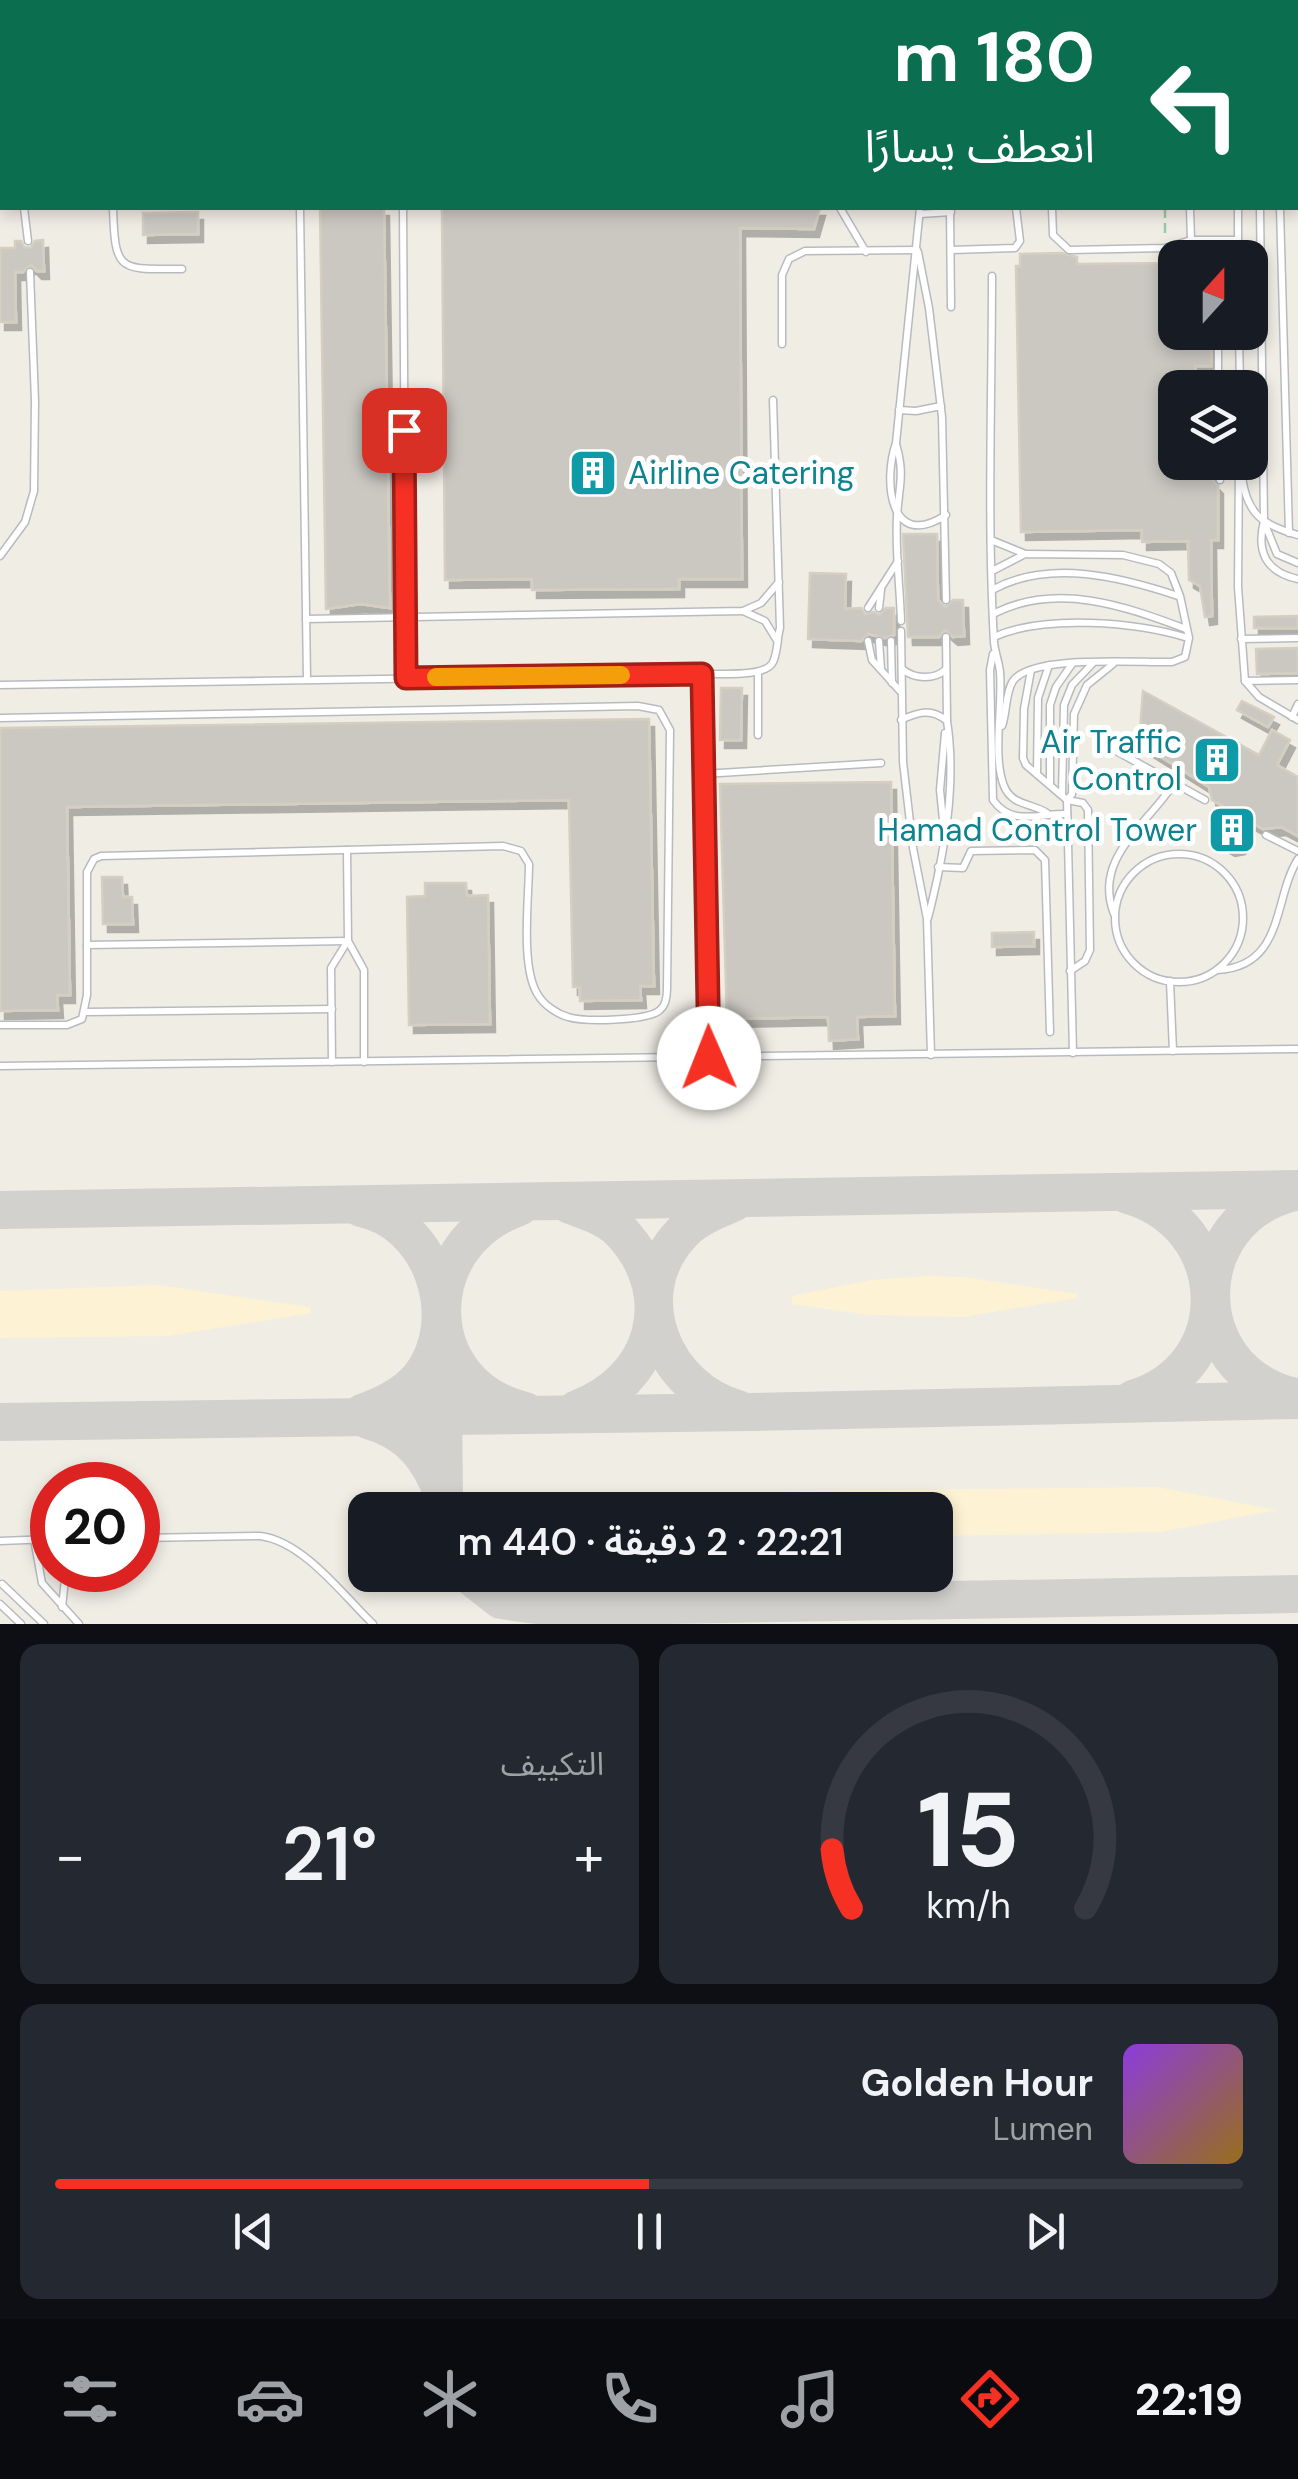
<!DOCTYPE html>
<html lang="ar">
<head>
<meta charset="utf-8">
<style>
  :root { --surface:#171b24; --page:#242831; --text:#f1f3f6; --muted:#9ea1a6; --line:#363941; --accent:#f73024 }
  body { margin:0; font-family:"DM Sans","Noto Sans Arabic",sans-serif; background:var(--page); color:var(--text); direction:rtl; height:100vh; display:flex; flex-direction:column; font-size:38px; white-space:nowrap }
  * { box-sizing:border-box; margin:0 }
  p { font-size:32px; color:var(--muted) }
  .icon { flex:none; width:55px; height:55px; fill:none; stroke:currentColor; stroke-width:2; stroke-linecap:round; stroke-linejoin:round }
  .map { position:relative; height:1624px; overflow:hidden; direction:ltr }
  .sheet { display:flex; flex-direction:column; gap:20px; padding:20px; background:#0d0f14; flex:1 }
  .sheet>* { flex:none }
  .banner { position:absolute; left:0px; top:0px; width:1300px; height:210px; box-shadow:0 5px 15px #0003; direction:rtl; background:#0b6e4f; color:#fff; overflow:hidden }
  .needle { width:65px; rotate:21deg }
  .fabs { position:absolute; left:1158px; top:240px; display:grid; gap:20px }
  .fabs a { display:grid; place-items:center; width:110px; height:110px; border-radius:20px; background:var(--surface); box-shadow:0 5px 15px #0003; font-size:50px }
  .speed { position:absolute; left:30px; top:1462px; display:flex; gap:20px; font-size:50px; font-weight:700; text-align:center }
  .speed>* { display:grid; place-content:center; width:130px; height:130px; border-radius:50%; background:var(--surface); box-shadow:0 5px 15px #0003; line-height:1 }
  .speed .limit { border:15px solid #d22; background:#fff; color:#111 }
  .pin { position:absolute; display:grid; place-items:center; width:85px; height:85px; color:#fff; margin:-42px; border-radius:20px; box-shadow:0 5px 15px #0006 }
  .me { position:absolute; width:110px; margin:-55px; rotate:359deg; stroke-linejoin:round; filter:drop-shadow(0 0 8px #0008) }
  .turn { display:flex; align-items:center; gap:35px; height:210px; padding:0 40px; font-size:45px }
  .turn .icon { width:130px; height:130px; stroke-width:2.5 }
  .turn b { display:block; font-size:70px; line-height:85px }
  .big { font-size:75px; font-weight:600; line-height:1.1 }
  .sheet .widget { flex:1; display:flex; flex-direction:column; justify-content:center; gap:15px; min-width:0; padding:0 35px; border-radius:20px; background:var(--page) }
  .sheet .dial { align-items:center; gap:0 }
  .dial svg { height:260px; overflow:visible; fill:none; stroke:var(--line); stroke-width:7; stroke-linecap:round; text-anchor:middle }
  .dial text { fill:var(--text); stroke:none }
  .song { display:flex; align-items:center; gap:30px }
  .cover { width:120px; height:120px; border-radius:15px; background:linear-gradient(135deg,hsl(270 70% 55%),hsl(40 70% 35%)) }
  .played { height:10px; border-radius:5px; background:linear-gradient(90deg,var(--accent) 50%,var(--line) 50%) }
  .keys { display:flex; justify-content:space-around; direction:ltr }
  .heat { display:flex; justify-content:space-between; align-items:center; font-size:55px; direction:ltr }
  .sheet .tiles { flex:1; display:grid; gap:20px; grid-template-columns:1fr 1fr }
  .widget:last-child { grid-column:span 2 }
  .trip { position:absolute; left:348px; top:1492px; width:605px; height:100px; border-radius:20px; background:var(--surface); box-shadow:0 5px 15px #0003; font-weight:600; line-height:100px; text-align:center; direction:rtl }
  .tab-bar { display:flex; height:160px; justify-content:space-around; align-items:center; background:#090b0e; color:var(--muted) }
  .tab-bar .icon { width:70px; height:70px }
  .tab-bar .selected { color:var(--accent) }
  .tab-bar b { font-size:45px; color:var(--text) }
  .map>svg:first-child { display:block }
  .sand { fill:#fdf2d3 }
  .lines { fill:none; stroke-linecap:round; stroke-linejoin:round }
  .taxiway { stroke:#d2d1ce; stroke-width:38 }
  .building { fill:#cbc8c2; stroke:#d5cfc2; stroke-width:2.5; filter:url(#shadow) }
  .service-casing { stroke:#b7bbc0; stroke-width:9 }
  .path { stroke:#97cba5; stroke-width:2.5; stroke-dasharray:10 5; stroke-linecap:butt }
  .service { stroke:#fff; stroke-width:6 }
  .route-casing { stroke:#a11f17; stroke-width:25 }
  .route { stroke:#f73024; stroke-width:18 }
  .slow { stroke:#f59e0b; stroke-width:18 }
  .labels { text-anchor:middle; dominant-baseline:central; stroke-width:10; stroke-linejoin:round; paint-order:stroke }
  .culture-label { font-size:32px; fill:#0d838f; stroke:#fff; text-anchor:end }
</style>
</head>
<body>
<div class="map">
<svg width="1298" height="1624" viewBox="0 0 1298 1624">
  <defs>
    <filter id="shadow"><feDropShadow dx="5" dy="8" stdDeviation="0" flood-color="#0004"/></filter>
  </defs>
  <rect width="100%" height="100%" fill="#f0ede5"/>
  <!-- sand -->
  <g class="sand">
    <path d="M929,1276L963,1277L1078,1294L1077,1298L963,1317L870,1315L792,1304V1296L871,1280Z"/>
    <path d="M158,1285L310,1307L311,1313L168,1336L0,1338V1291Z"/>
    <path d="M1157,1487L1277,1510L1161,1532L935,1536V1510H606L725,1492Z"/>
  </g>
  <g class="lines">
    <!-- taxiway -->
    <g class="taxiway">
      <path d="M1128,1195C1233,1225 1239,1367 1133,1399"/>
      <path d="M735,1202C715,1211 695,1218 681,1234C624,1295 664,1389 738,1409"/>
      <path d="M570,1205C589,1212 610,1218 624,1235C679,1297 654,1381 577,1409"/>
      <path d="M519,1207C415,1243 416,1385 525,1411"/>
      <path d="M361,1208C433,1223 464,1319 421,1376C406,1395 383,1405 362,1413"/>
      <path d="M0,1210L1298,1189"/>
      <path d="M1291,1396C1184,1368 1185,1221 1291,1193"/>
      <path d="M368,1420C410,1432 429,1457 444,1497L442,1310"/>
      <path d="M0,1422L750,1412L1298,1400"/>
      <path d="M469,1575L501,1600L551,1607L1298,1594"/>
    </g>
  </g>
  <!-- building -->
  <g class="building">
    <path d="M320,208H384L390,608L360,604L326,609Z"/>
    <path d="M442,208H820L814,229L740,228L742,579H679V589L532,590V579L445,580Z"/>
    <path d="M198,212V234L143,235V213Z"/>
    <path d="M43,240L44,271H37L31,265L23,272H15L16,322H0V248H15V241H21L24,247L30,248L35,241Z"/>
    <path d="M1175,252V332H1212L1211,366H1195V388H1175V462H1213V481L1218,486V540H1211L1212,616L1205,617L1200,586L1189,580L1188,541L1142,542V530L1021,532L1016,266H1020V254L1062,253L1077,257V264L1161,263V255Z"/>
    <path d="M903,534H937L938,600L945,607L953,600H963L964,636L953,637L945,630L939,637H908Z"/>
    <path d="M810,573L846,574L845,609L861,608L865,614L874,612L879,615L886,608H894V635L885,638L868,634L861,641L808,639Z"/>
    <path d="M1298,616V628H1254V617Z"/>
    <path d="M1298,648V673L1257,674L1256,649Z"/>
    <path d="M721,688H742L741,740H720Z"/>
    <path d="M1143,691L1259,755L1272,730L1290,740L1277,765L1298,777V836L1281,827L1263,829L1250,822L1247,838L1240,846L1230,848L1221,843L1217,829L1230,810L1212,800L1209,787L1139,743Z"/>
    <path d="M1242,701L1274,717L1268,727L1237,710Z"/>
    <path d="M649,719L654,986H640L641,1000L580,1001V987H573L569,800L67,807L70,995H57L58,1010L0,1011V728Z"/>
    <path d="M891,782L895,1016L857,1017L858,1039L829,1041L828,1017L727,1019L720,784Z"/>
    <path d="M102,877H122L123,897H132L133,924H103Z"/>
    <path d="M425,883H466L467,896L488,895L490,1024L409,1025L407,897L425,896Z"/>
    <path d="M1034,932V946L992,947V933Z"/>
  </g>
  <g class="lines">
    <!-- service casing -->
    <g class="service-casing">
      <g id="service">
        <path d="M488,0V2"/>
        <path d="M731,0V2"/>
        <path d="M907,0V2"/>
        <path d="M1085,0L1086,2"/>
        <path d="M1233,0L1234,2"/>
        <path d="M1257,0L1258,2"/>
        <path d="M300,2L301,0"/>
        <path d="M926,2V0"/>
        <path d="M0,47H2"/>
        <path d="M0,189H2"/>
        <path d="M24,208L28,241"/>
        <path d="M113,208C115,273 119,269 182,269"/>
        <path d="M300,208L307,679"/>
        <path d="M403,208L406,678"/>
        <path d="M840,208L866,252"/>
        <path d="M920,208L896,443C883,480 889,552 946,515"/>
        <path d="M950,208L951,307"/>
        <path d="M1052,208L1053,235L1069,250L1165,248L1191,240H1238"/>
        <path d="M1190,208L1191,240"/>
        <path d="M1238,208V258"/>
        <path d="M1260,208L1264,521C1256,552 1266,572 1298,579"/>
        <path d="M1280,208L1289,533"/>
        <path d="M920,214L951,212"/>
        <path d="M951,250L1015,248L1020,241L1016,208"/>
        <path d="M918,252L929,308L942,417L946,600"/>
        <path d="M992,276C992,398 987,521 994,642C995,653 999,662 1000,672C1003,705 992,756 1004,786C1012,806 1032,803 1047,813"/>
        <path d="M1239,332L1240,388"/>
        <path d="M1218,336V388"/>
        <path d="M782,344V275L789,259L805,251L917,250"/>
        <path d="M899,410L916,411L941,406"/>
        <path d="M896,444C905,474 899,486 897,516C895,550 900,587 901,621"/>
        <path d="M1220,462V480"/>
        <path d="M1239,462L1238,587L1245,681L1259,697L1298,720"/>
        <path d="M1242,477C1247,514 1262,525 1298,535"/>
        <path d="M1264,522L1277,554L1298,563"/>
        <path d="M991,540L1023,553"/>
        <path d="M0,556L25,522L34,491L35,401L30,272"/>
        <path d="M994,570L1025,554L1123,555L1159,564L1171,573L1180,596L1189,638L1185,657L1172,662C1140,663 1031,654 1013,681C1005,693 1007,713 1002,726"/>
        <path d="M994,589C1050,559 1121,577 1178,596"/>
        <path d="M868,608L898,561"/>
        <path d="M879,608L881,590"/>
        <path d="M743,611L765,621L776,639"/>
        <path d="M995,613C1057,582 1125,606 1186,629"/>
        <path d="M306,619L743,611L761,603L779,582"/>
        <path d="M901,631L903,762L913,848L927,919L931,1055"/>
        <path d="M946,637L947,720"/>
        <path d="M994,637C1044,614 1136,622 1188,638"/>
        <path d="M1241,639L1298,638"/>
        <path d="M868,641L872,660L900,691"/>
        <path d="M879,641L881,669"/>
        <path d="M891,641L892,683"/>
        <path d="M993,654L990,670L993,800C1012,827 1039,813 1067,814"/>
        <path d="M902,669C914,679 934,680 945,670"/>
        <path d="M1031,670L1024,709L1023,758L1026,765L1067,800L1083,803L1088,810L1090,950L1085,961L1070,971"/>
        <path d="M701,674C718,673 766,678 773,662C778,652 777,638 780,628L773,400"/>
        <path d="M1245,681L1298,680"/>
        <path d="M0,685L701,674L709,1058"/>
        <path d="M1292,717L1298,704"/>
        <path d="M0,718L638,706L659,710L670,730L667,989C667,997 666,1005 660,1010C648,1021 584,1022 568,1017C557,1014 544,1005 538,995C520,968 529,897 529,864L521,851L503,846L101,856L94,859L87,872V995L82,1019L67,1025H0"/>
        <path d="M901,720C918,712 931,708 947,721C957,785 944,855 928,918"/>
        <path d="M758,735V672"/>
        <path d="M1109,747L1205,800"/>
        <path d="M703,774L881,763"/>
        <path d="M1037,774L1038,698L1049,665"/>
        <path d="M1050,784V705L1056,687L1072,664"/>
        <path d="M1062,794L1064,705L1072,685L1093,663"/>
        <path d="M943,820L940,790L945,733"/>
        <path d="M1266,835L1298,851"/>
        <path d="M347,850L348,941L364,970V1062"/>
        <circle cx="1179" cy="918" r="64"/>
        <path d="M938,867L963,868L971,851L1035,850L1045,860L1050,1032"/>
        <path d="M1114,914C1092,857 1149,824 1174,783"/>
        <path d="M87,945L348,941"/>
        <path d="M1217,970C1285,967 1273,898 1298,859"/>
        <path d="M1170,981L1173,1051"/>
        <path d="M86,1012L332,1009"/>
        <path d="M1073,1053L1067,800L1072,794L1074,714L1087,685L1113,664"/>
        <path d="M332,1062L331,968L347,942"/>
        <path d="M0,1066L1298,1049"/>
        <path d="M138,1538L260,1536C303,1541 343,1595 373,1624"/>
        <path d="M34,1539L42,1583L79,1624"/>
        <path d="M0,1541L52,1539"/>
        <path d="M2,1584L44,1624"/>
        <path d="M0,1604L21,1624"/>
        <path d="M62,1607L66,1570"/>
      </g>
    </g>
    <!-- path -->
    <path class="path" d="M1165,208V236"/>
    <!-- service -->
    <use href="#service" class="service"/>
  </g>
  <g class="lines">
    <!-- route casing -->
    <g class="route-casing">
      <path id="route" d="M404,430L406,678L702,674L709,1058"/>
    </g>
    <!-- route -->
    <use href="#route" class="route"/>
    <!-- slow -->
    <path class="slow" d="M436,677L621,675"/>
  </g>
  <!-- icons -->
  <defs>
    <g id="building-square" transform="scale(2.5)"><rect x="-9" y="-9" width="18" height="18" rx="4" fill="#0f9aa8" stroke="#fff"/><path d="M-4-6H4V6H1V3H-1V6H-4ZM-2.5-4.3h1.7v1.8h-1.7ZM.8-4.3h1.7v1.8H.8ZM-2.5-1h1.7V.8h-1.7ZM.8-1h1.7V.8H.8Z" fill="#fff"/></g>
  </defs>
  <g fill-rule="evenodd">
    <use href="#building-square" x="593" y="473"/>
    <use href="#building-square" x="1217" y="760"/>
    <use href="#building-square" x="1232" y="830"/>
  </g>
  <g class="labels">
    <!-- culture labels -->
    <g class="culture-label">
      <text x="628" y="473" text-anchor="start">Airline Catering</text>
      <text x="1182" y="742">Air Traffic<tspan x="1182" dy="37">Control</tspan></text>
      <text x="1197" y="830">Hamad Control Tower</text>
    </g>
  </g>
</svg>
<div class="fabs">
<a><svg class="needle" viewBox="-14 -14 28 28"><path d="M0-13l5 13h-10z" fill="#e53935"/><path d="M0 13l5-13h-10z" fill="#9ea1a6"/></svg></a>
<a><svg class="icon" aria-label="layers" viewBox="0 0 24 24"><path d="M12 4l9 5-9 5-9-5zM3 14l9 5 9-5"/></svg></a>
</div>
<div class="speed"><div class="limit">20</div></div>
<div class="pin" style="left:404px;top:430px;background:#d93025"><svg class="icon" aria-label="arrive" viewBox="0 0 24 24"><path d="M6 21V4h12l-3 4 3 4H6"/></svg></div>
<svg class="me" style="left:709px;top:1058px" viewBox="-20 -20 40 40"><circle r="19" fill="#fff"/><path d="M0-13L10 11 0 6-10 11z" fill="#f73024"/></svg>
<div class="trip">22:21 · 2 دقيقة · 440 m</div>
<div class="banner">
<div class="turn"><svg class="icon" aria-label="left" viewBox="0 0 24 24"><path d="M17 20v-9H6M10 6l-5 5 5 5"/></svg><div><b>180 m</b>انعطف يسارًا</div></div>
</div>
</div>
<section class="sheet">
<div class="tiles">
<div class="widget dial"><svg viewBox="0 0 100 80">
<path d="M14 69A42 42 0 1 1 86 69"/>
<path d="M14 69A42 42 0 0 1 8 51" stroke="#f73024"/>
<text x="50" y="56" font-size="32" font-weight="700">15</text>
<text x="50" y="72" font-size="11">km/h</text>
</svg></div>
<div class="widget"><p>التكييف</p>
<div class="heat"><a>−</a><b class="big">21°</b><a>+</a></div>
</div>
<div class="widget">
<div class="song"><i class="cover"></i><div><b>Golden Hour</b><p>Lumen</p></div></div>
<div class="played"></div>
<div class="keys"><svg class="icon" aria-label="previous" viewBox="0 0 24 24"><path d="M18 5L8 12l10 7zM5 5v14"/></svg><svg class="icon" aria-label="pause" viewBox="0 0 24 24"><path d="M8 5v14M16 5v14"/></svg><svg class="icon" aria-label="next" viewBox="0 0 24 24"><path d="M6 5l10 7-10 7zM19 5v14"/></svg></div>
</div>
</div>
</section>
<nav class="tab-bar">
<b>22:19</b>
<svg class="icon selected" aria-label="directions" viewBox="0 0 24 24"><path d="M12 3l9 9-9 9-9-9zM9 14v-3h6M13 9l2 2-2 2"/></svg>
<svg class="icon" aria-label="music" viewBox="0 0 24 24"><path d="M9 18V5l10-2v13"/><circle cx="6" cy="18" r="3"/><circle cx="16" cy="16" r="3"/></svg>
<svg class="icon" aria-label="phone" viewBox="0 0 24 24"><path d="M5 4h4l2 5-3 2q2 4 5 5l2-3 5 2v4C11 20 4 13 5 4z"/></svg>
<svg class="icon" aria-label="climate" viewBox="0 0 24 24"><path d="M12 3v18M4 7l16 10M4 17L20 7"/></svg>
<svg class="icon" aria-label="car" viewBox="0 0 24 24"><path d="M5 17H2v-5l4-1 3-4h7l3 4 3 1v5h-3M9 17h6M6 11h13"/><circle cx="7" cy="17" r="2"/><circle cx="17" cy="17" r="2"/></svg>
<svg class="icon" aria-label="filters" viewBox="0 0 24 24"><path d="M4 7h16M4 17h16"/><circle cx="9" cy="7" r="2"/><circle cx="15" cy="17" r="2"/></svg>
</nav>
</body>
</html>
